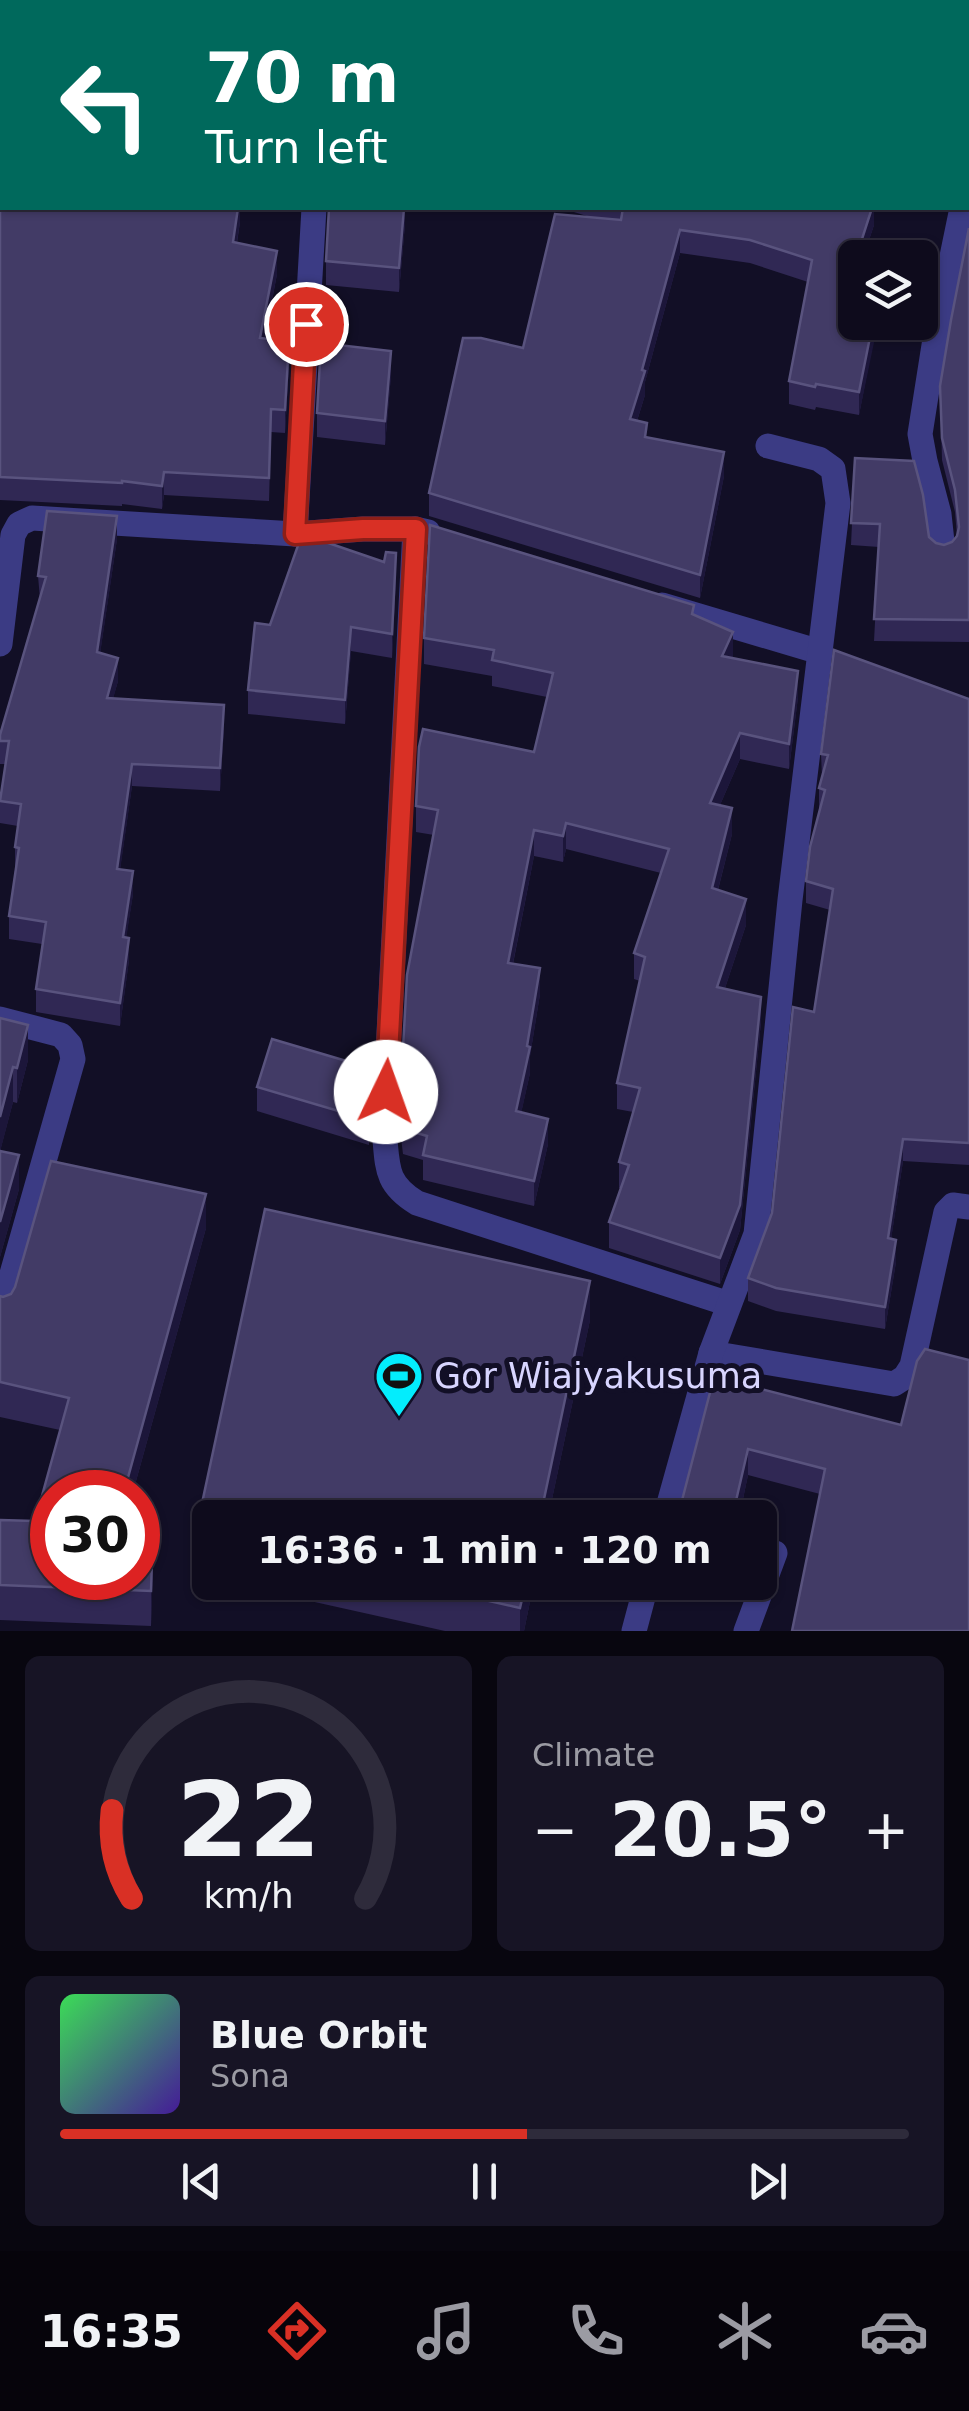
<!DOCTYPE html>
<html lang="en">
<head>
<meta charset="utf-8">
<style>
  :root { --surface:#0e0b1c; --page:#171425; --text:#f1f3f6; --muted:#9b9ba3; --line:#2e2b3b; --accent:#d93025 }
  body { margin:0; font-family:"DejaVu Sans",sans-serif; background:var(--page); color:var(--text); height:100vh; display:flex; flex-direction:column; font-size:38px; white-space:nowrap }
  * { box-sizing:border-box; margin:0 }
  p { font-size:32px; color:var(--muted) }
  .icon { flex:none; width:55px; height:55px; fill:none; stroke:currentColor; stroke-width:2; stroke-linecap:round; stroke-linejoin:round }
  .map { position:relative; height:1631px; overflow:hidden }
  .sheet { display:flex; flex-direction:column; gap:25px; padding:25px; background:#08060f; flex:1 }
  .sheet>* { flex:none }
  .hud { position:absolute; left:0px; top:0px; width:970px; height:210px; box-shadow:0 2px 8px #0004,0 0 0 2px var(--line); background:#00695c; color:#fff; overflow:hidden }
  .buttons { position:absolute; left:838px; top:240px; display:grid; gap:20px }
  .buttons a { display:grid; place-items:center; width:100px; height:100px; border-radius:15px; background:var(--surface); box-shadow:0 2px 8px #0004,0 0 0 2px var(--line); font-size:50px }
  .speed { position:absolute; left:30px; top:1470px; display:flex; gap:20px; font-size:50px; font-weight:700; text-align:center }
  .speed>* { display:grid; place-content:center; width:130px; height:130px; border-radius:50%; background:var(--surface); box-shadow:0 2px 8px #0004,0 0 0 2px var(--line); line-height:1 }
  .speed .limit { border:15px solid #d22; background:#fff; color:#111 }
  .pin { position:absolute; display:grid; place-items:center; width:85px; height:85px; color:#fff; margin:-42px; border:5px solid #fff; border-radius:50%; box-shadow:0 2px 10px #0007 }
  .me { position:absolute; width:110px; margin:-55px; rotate:3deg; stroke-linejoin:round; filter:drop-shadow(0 0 8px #0008) }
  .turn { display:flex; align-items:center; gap:35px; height:210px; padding:0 40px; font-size:45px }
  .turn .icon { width:130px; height:130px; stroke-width:2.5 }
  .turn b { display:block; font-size:70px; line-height:85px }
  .big { font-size:75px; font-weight:700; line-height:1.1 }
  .sheet .widget { flex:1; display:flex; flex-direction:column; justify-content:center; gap:15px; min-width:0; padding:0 35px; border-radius:15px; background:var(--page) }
  .sheet .dial { align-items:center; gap:0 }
  .dial svg { height:260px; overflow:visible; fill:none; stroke:var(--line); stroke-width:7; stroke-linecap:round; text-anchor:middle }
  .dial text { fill:var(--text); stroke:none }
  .song { display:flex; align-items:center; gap:30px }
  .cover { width:120px; height:120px; border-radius:15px; background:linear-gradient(135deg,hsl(130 70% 55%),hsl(260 70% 35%)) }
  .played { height:10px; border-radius:5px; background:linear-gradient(90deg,var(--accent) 55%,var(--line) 55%) }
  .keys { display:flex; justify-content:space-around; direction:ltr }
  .heat { display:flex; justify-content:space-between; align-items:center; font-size:55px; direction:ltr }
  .sheet .tiles { flex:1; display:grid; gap:25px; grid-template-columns:1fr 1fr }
  .widget:last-child { grid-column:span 2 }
  .trip { position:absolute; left:192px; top:1500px; width:585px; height:100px; border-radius:15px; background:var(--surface); box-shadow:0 2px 8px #0004,0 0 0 2px var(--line); font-weight:700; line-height:100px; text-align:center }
  .tabs { display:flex; height:160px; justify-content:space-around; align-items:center; background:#06040b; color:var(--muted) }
  .tabs .icon { width:70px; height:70px }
  .tabs .selected { color:var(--accent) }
  .tabs b { font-size:45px; color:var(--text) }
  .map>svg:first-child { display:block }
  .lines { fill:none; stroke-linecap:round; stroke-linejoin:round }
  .service { stroke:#3b3b84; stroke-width:25 }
  .minor { stroke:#3b3b84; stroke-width:25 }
  .rail { stroke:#03edfd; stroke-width:8; stroke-dasharray:15 12; stroke-linecap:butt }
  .wall { fill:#302854 }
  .shaded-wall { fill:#1c163a }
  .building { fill:#423b66; stroke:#59537e; stroke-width:2.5 }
  .route-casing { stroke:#8d1f18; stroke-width:25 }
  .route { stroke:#d93025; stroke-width:18 }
  .labels { text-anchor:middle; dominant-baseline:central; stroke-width:10; stroke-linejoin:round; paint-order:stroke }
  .poi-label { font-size:35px; fill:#d8d5ff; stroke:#120f26; text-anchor:start }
</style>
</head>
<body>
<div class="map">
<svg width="969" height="1631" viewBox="0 0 969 1631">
  <rect width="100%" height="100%" fill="#120f26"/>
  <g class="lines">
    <!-- service -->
    <path class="service" d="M746,1631L775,1553"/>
    <!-- minor -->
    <g class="minor">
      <path d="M699,0L704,2"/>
      <path d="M968,141L969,142"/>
      <path d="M968,179L969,172"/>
      <path d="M415,529L384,1130C388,1166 384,1183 417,1203L729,1304"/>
      <path d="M295,534L314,208"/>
      <path d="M943,551L939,514L925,461L920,434L935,339L962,208"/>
      <path d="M662,605L820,652"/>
      <path d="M0,644L13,535L19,524L32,518L295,534L363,529H415L428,532"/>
      <path d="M0,1019L61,1035L70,1045L73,1059L0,1316"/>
      <path d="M711,1353L894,1384L905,1377L912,1366L946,1212L953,1205L969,1207"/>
      <path d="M665,1518L711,1353L756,1234L790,900L838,503L833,469L819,459L768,446"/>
      <path d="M634,1631L647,1582"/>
    </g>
    <!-- rail -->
    <g class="rail">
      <path d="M936,0L941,2"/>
      <path d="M968,16L969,17"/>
    </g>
  </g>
  <!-- wall -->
  <g class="wall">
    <path d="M0,0H198L197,2H2V84H0Z"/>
    <path d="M0,93L2,208H240V222L237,243L277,274L265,338L289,364L285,433L271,432L269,501L164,495L162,509L122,504V506L0,500Z"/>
    <path d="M561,208H874V225L863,258H855L850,300L877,322L859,415L816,407L815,410L789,404V381L808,282L750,263L680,253L645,382V395L637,421L647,438L724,476L700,598L429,516V493L523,348L590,217Z"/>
    <path d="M405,224L399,292L326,285V261Z"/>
    <path d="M969,228V642L874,641L879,547L851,545L855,458L936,543L944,545L952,542L957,536L955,512L942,460L940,386Z"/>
    <path d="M391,375L385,445L317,437V413Z"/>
    <path d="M117,539L100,653L118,681L113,698L224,728L220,791L132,786L120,869L133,894L126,937L129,960L120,1026L36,1012V989L42,944L9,939V916L15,870V847L18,826L0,823V801L6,764H0V735L40,599L38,576Z"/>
    <path d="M396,577L392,658L351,651L345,724L248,714V690L270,625Z"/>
    <path d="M694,615L733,658L798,697L789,769L740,759L720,805L732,834L718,890L746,925L725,988L761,1022L740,1230L720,1284L609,1248V1222L621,1188H619V1162L633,1112L617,1109V1083L640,981L634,979V953L661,873L566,849L563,862L534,856L513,964L540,994L530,1056V1073L521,1113L548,1144L534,1206L423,1180V1160L403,1154L400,1130V1104L434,835L416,832V806L534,752L547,697L492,686V676L424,664V638Z"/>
    <path d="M969,699V1165L903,1161L891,1239L896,1262L885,1329L776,1311L748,1301V1278L772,1213L814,1012L830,910L806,903V881L819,811V788L822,776L821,754Z"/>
    <path d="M0,1018L28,1060L17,1103L13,1102L0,1151L19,1189L0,1257Z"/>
    <path d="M370,1068L369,1145L257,1111V1087Z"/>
    <path d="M265,1209L590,1281V1320L548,1518H210V1579L195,1576V1536Z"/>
    <path d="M206,1228L133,1492H52L153,1561L151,1626L0,1620V1520L35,1521L60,1430L0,1417V1296L3,1297Z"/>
    <path d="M714,1377L901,1425L969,1631L820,1494L748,1475L739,1518H679V1512Z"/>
    <path d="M225,1582H534L524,1631H445Z"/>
  </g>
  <!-- shaded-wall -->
  <g class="shaded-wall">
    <path d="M238,208H240V222L233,265V242Z"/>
    <path d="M405,208V224L399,292V268Z"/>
    <path d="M872,208H874V225L863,258H856Z"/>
    <path d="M680,230V253L645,382V395L630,443V419Z"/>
    <path d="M277,251V274L260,361V338Z"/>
    <path d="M855,260V284L843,322V298Z"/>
    <path d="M873,322H877V328L859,415V392Z"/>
    <path d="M289,341V364L285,433V410Z"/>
    <path d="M391,351V375L385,445V421Z"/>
    <path d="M724,452V476L700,598V575Z"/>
    <path d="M164,472V495L162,509V486Z"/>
    <path d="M117,516V539L97,675V652Z"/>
    <path d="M396,553V577L392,658V634Z"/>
    <path d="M351,627V651L345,724V700Z"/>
    <path d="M733,632V658L722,656Z"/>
    <path d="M118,658V681L107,721V698Z"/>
    <path d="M798,671V697L789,769V744Z"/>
    <path d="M224,705V728L220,791V768Z"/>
    <path d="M740,733V759L710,828V803Z"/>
    <path d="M132,764V786L117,892V869Z"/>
    <path d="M732,808V834L712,913V888Z"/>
    <path d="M566,823V849L563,862V836Z"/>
    <path d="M534,830V856L508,988V963Z"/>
    <path d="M133,871V894L123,960V937Z"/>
    <path d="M746,899V925L717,1012V987Z"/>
    <path d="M129,938V960L120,1026V1003Z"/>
    <path d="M540,968V994L530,1056V1073L516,1137V1111Z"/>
    <path d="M761,997V1022L740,1230L720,1284V1258Z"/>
    <path d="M28,1025V1060L17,1103V1068Z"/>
    <path d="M13,1067V1102L0,1152V1117Z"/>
    <path d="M548,1119V1144L534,1206V1181Z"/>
    <path d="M903,1139V1161L888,1260V1238Z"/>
    <path d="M19,1155V1189L0,1257V1222Z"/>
    <path d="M206,1194V1228L133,1492H124Z"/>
    <path d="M896,1240V1262L885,1329V1307Z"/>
    <path d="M590,1281V1320L548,1518H540Z"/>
    <path d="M748,1449V1475L739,1518H732Z"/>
    <path d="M153,1527V1561L151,1626V1591Z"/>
    <path d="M526,1582H534L524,1631H520V1608Z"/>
  </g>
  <!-- building -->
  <g class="building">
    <path d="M0,0H192L191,2H2V61H0Z"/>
    <path d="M267,0H536L544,2H266Z"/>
    <path d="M565,0H615L614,2H564Z"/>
    <path d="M0,93H2V208H238L233,242L277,251L260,338L289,341L285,410L271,409L269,478L164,472L162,486L122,481V483L0,477Z"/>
    <path d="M329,208H404L399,268L326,261Z"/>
    <path d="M623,208H872L843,298L855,301V322H873L859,392L816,384L815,387L789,381L812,260L750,240L680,230L642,370L645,371L630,419L647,423L645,437L724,452L700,575L429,493L463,338H481L523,348L555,214L621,220Z"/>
    <path d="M969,228V620L874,619L880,524L851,523L855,458L914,461L923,495L929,537L936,543L944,545L952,542L957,536L959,527L955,490L942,438L940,386L951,320Z"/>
    <path d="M321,343L391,351L385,421L317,413Z"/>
    <path d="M47,511L117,516L97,652L118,658L107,698L224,705L220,768L132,764L117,869L133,871L123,937L129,938L120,1003L36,989L46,922L9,916L19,848L15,847L21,804L0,801L9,741H0V735L46,577L38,576Z"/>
    <path d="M430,525L694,605L692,614L733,632L722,656L798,671L789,744L740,733L710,803L732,808L712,888L746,899L717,987L761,997L740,1205L720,1258L609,1222L629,1165L619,1162L640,1088L617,1083L645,957L634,953L669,849L566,823L563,836L534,830L508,963L540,968L527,1046L530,1047L516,1111L548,1119L534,1181L423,1155L427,1136L403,1129L400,1104L407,975L438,810L416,806L419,747L423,729L534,752L553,673L492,660L494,650L424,638Z"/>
    <path d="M302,534L384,562L386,552L396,553L392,634L351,627L345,700L248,690L255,623L270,625Z"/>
    <path d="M834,650L969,699V1143L903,1139L888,1238L896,1240L885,1307L776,1288L748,1278L772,1213L793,1007L814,1012L833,889L806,881L810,847L825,790L819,788L828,755L821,754Z"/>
    <path d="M0,1018L28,1025L17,1068L13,1067L0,1117Z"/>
    <path d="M272,1039L370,1068L369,1120L257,1087Z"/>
    <path d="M0,1151L19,1155L0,1222Z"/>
    <path d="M51,1161L206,1194L124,1492H52V1578H138V1526L153,1527L151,1591L0,1585V1520L35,1521L69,1398L0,1382V1296L3,1297L11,1294L15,1287Z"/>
    <path d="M265,1209L590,1281L540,1518H210V1540L195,1536Z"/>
    <path d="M925,1349L969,1360V1631H792L825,1469L748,1449L732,1518H703L679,1512L714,1377L901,1425L917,1361Z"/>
    <path d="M405,1582H526L520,1608Z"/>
  </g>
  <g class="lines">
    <!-- route casing -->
    <g class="route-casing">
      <path id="route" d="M306,324L295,534L363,529H416L386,1092"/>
    </g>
    <!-- route -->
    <use href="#route" class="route"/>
  </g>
  <!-- icons -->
  <defs>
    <g id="stadium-pin" transform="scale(2.5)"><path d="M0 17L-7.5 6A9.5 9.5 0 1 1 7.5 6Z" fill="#03edfd" stroke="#120f26"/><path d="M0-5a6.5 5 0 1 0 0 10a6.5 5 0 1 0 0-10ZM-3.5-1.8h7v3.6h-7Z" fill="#111"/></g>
  </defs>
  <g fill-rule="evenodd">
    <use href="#stadium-pin" x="399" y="1376"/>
  </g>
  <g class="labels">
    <!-- poi labels -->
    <g class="poi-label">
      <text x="434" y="1376">Gor Wiajyakusuma</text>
    </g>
  </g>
</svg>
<div class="buttons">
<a><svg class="icon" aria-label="layers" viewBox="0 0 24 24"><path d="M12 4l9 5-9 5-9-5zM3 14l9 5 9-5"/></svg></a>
</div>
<div class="speed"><div class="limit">30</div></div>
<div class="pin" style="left:306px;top:324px;background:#d93025"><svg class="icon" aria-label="arrive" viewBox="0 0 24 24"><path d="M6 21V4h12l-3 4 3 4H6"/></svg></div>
<svg class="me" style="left:386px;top:1092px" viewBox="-20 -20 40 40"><circle r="19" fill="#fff"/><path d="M0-13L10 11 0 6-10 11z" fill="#d93025"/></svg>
<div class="trip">16:36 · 1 min · 120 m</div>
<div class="hud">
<div class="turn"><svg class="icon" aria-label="left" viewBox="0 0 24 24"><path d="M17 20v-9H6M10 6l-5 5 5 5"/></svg><div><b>70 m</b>Turn left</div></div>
</div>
</div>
<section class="sheet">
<div class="tiles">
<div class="widget dial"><svg viewBox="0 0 100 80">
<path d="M14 69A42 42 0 1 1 86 69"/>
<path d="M14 69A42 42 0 0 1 8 42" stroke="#d93025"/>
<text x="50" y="56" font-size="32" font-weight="700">22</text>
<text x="50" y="72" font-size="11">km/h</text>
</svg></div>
<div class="widget"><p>Climate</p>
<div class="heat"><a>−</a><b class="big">20.5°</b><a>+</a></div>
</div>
<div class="widget">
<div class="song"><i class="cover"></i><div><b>Blue Orbit</b><p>Sona</p></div></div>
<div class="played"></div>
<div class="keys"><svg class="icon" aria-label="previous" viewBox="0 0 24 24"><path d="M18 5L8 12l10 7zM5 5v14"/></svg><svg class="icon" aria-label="pause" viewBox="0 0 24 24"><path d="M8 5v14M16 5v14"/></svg><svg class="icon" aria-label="next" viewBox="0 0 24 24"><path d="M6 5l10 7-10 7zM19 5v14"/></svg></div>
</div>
</div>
</section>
<nav class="tabs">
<b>16:35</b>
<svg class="icon selected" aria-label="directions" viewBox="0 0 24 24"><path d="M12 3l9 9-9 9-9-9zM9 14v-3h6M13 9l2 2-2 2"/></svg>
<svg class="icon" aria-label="music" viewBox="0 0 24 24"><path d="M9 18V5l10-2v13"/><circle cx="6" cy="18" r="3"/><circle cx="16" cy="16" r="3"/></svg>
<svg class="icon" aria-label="phone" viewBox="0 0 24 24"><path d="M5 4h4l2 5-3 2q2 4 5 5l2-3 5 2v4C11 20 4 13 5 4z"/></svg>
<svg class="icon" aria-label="climate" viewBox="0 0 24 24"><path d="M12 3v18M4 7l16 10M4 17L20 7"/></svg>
<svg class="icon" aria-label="car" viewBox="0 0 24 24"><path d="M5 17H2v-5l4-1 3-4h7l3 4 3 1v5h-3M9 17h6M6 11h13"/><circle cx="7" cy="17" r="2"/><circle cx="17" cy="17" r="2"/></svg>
</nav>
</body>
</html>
